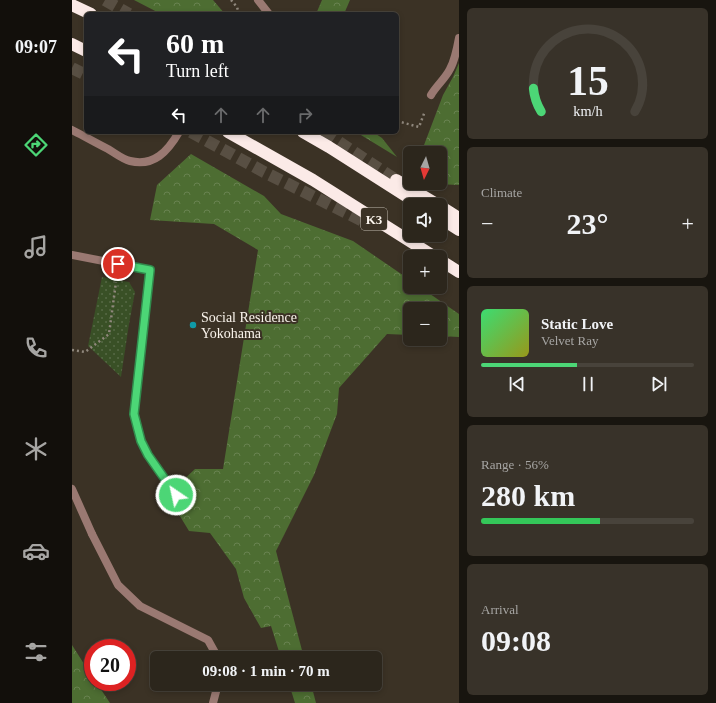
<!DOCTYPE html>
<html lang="en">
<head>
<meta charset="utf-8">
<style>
  :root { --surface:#2c261c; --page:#383229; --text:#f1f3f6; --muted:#a6a5a3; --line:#48433b; --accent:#4cd676 }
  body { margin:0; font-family:Georgia,serif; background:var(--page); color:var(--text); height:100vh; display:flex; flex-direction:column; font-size:15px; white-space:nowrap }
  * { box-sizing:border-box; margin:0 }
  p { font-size:13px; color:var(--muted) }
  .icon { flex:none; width:22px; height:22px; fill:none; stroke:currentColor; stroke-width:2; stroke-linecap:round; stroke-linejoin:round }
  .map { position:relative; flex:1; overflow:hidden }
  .drawer { display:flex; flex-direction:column; gap:8px; padding:8px; background:#18150f; width:257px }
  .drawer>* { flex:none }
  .top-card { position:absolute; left:12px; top:12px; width:315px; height:122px; border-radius:6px; box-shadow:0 2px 6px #0003,0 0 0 1px var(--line); background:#202124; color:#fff; overflow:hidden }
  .needle { width:26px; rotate:185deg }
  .controls { position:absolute; left:331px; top:146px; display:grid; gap:8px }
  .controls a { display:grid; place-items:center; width:44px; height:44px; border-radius:6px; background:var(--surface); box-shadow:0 2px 6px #0003,0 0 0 1px var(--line); font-size:20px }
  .speed { position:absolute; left:12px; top:639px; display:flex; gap:8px; font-size:20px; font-weight:700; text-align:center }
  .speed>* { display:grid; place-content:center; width:52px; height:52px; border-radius:50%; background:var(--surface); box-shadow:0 2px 6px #0003,0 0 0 1px var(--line); line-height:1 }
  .speed .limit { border:6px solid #d22; background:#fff; color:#111 }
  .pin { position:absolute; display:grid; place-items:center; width:34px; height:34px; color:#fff; margin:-17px; border:2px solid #fff; border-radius:50%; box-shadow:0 1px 4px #0007 }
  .me { position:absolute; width:44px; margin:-22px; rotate:326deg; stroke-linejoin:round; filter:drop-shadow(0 0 3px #0008) }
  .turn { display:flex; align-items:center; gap:14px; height:84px; padding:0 16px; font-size:18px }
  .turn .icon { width:52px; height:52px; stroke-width:2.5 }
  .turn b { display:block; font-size:28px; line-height:34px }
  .lanes { display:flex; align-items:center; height:38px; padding:0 16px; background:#0003; justify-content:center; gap:20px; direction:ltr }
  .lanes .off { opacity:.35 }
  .big { font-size:30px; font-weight:600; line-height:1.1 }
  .drawer .tile { flex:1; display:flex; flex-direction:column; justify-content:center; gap:6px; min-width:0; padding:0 14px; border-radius:6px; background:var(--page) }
  .drawer .dial { align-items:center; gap:0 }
  .dial svg { height:104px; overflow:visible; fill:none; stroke:var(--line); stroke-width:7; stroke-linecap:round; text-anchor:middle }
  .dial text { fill:var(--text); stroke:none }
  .song { display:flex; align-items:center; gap:12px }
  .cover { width:48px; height:48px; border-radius:6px; background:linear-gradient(135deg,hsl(140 70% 55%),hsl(60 70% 35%)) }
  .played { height:4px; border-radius:2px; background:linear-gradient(90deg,var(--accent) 45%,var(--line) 45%) }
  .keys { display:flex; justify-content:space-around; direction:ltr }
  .heat { display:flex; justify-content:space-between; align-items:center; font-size:22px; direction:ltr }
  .charge { height:6px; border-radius:3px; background:linear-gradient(90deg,#34c759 56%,var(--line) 0) }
  .trip { position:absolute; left:78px; top:651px; width:232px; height:40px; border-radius:6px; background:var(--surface); box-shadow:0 2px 6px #0003,0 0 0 1px var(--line); font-weight:600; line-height:40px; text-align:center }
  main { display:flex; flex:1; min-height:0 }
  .menu { display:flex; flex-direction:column; width:72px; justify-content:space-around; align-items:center; background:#120f0b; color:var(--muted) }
  .menu .icon { width:28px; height:28px }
  .menu .current { color:var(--accent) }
  .menu b { font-size:18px; color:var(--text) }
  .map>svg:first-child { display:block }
  .grass { fill:url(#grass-dots) }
  .forest { fill:url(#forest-crowns) }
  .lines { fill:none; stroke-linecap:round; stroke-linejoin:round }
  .highway-tunnel { stroke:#584f43; stroke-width:12; stroke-dasharray:12 6; stroke-linecap:butt }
  .path { stroke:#90887d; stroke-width:2.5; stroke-dasharray:2 3; stroke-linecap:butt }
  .lane { stroke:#9a7972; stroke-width:8 }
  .street { stroke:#9a7972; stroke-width:8 }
  .highway { stroke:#fbeae7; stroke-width:12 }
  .route-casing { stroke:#318b4d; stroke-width:10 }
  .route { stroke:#4cd676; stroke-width:7 }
  .culture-dot { fill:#0f9aa8; stroke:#3b3225; stroke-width:1.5 }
  .labels { text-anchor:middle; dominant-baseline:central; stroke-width:4; stroke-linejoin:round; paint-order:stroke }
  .shield { fill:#3b3225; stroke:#c1bab0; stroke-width:1 }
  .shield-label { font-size:13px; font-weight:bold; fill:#faf4ec }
  .poi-label { font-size:14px; fill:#faf4ec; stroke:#3b3225; text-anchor:start }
</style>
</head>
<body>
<main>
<nav class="menu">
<b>09:07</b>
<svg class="icon current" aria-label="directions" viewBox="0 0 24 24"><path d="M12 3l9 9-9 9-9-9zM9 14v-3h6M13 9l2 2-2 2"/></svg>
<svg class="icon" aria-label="music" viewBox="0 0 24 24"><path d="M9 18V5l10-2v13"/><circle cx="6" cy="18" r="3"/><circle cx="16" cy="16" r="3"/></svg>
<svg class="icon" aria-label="phone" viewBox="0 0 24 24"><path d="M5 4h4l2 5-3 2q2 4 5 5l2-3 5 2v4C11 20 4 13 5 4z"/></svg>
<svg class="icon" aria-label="climate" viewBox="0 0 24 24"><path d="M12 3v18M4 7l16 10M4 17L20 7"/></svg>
<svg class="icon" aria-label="car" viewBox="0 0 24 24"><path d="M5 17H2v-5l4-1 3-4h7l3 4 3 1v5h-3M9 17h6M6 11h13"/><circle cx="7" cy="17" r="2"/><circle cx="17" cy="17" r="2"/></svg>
<svg class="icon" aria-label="filters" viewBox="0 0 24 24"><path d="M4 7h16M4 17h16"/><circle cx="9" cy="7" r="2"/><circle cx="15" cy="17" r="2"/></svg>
</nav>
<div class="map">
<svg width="387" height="703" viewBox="0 0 387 703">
  <defs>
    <pattern id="grass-dots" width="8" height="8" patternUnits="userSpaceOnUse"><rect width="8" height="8" fill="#395026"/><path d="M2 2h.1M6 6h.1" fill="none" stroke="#576a46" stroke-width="1.8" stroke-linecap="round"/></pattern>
    <pattern id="forest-crowns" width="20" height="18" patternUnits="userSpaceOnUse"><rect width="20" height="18" fill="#4d6d32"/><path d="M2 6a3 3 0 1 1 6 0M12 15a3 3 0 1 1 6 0" fill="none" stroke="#688250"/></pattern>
  </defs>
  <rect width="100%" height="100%" fill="#3b3225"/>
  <!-- grass -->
  <path class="grass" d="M30,277L57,282L63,292L57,324L49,377L16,346Z"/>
  <!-- forest -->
  <g class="forest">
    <path d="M62,0H141L153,14H89Z"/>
    <path d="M250,0H278L272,14H244Z"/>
    <path d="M387,63V185L363,184L368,183V153H349L371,95L381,77Z"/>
    <path d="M284,132H301L310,138L325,157Z"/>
    <path d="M119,154L192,196L209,214L281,241L338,280V287H348L387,314V337L368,336V309H338V335L315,334L267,388L265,414L242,475L204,551L232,658H209L199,626L189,628L172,598L164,569L138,533L117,531L103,508L115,496L107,484L123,469H151L186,250L142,224L78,220L85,185Z"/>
    <path d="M0,645L21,678V682H24L38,703H0Z"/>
    <path d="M217,684H239L244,703H223Z"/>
  </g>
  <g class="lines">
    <!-- highway-tunnel -->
    <g class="highway-tunnel">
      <path d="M33,0L57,14"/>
      <path d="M0,68L14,75"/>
      <path d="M119,132L192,172L295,223"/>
      <path d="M252,132L324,180"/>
    </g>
    <!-- path -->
    <g class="path">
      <path d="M159,0L165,7L167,14"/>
      <path d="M325,121L347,127L353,111"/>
      <path d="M0,350L13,352L37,334L44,282"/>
    </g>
    <!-- lane -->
    <g class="lane">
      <path d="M359,95C364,86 373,79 378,69C383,60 385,49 387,38"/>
      <path d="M0,255L78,270L62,414L69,441L76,455L104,495"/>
      <path d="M0,489L20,534"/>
    </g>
    <!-- street -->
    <g class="street">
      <path d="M186,0L197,14"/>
      <path d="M0,130C12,136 24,143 36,149C43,153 50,159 58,161C82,167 96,151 107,132"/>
      <path d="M20,534L46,585L68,606L136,640L146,658"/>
      <path d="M141,703L146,684"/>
    </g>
    <!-- highway -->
    <g class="highway">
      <path d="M0,5L19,14"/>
      <path d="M0,44L14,51"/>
      <path d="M156,132L241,180L363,257"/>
      <path d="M231,132L257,147L348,205"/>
      <path d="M324,180L366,205"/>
      <path d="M368,206L387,218"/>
      <path d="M368,218L387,230"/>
      <path d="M368,260L387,272"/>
    </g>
  </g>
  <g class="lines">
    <!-- route casing -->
    <g class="route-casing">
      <path id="route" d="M46,264L78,270L62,414L69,441L76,455L104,495"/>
    </g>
    <!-- route -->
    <use href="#route" class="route"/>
  </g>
  <!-- markers -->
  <circle class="culture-dot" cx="121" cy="325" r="4"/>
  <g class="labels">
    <!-- shield labels -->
    <rect class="shield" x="289" y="208" width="26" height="22" rx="3"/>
    <g class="shield-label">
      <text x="302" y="219">K3</text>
    </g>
    <!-- poi labels -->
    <g class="poi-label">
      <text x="129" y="317">Social Residence<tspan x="129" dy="16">Yokohama</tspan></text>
    </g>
  </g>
</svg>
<div class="controls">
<a><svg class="needle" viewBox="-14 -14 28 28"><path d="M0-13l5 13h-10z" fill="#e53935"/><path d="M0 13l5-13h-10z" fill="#a6a5a3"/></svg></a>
<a><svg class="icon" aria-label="sound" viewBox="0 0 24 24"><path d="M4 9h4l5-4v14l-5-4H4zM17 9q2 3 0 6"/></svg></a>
<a>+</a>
<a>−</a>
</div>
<div class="speed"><div class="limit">20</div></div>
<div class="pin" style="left:46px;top:264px;background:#d93025"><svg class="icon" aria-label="arrive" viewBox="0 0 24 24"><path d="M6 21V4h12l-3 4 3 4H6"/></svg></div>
<svg class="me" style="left:104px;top:495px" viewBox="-20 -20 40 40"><circle r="17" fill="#4cd676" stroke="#fff" stroke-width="3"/><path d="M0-11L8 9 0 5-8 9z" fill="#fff"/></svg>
<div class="trip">09:08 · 1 min · 70 m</div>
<div class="top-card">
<div class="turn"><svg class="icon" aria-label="left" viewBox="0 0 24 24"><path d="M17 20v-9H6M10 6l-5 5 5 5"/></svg><div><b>60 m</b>Turn left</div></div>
<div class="lanes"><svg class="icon" aria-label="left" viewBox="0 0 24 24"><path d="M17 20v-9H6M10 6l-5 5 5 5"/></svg><svg class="icon off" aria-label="ahead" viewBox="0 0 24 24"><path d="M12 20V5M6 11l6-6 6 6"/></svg><svg class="icon off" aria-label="ahead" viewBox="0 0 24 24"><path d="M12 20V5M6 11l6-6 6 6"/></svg><svg class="icon off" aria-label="right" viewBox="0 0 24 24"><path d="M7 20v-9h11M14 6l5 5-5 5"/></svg></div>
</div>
</div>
<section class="drawer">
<div class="tile dial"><svg viewBox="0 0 100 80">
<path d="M14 69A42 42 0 1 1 86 69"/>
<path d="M14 69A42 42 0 0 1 8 51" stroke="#4cd676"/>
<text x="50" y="56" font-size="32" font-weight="700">15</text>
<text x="50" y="72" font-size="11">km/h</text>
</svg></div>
<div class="tile"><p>Climate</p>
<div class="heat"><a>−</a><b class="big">23°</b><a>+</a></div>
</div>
<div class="tile">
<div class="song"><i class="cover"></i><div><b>Static Love</b><p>Velvet Ray</p></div></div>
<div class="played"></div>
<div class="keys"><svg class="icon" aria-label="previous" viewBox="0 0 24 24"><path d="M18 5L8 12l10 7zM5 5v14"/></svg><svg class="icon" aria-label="pause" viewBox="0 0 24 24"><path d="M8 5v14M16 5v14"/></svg><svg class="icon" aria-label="next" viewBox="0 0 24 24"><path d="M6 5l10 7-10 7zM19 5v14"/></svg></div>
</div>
<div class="tile"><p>Range · 56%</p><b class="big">280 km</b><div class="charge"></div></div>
<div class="tile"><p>Arrival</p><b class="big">09:08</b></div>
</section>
</main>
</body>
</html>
